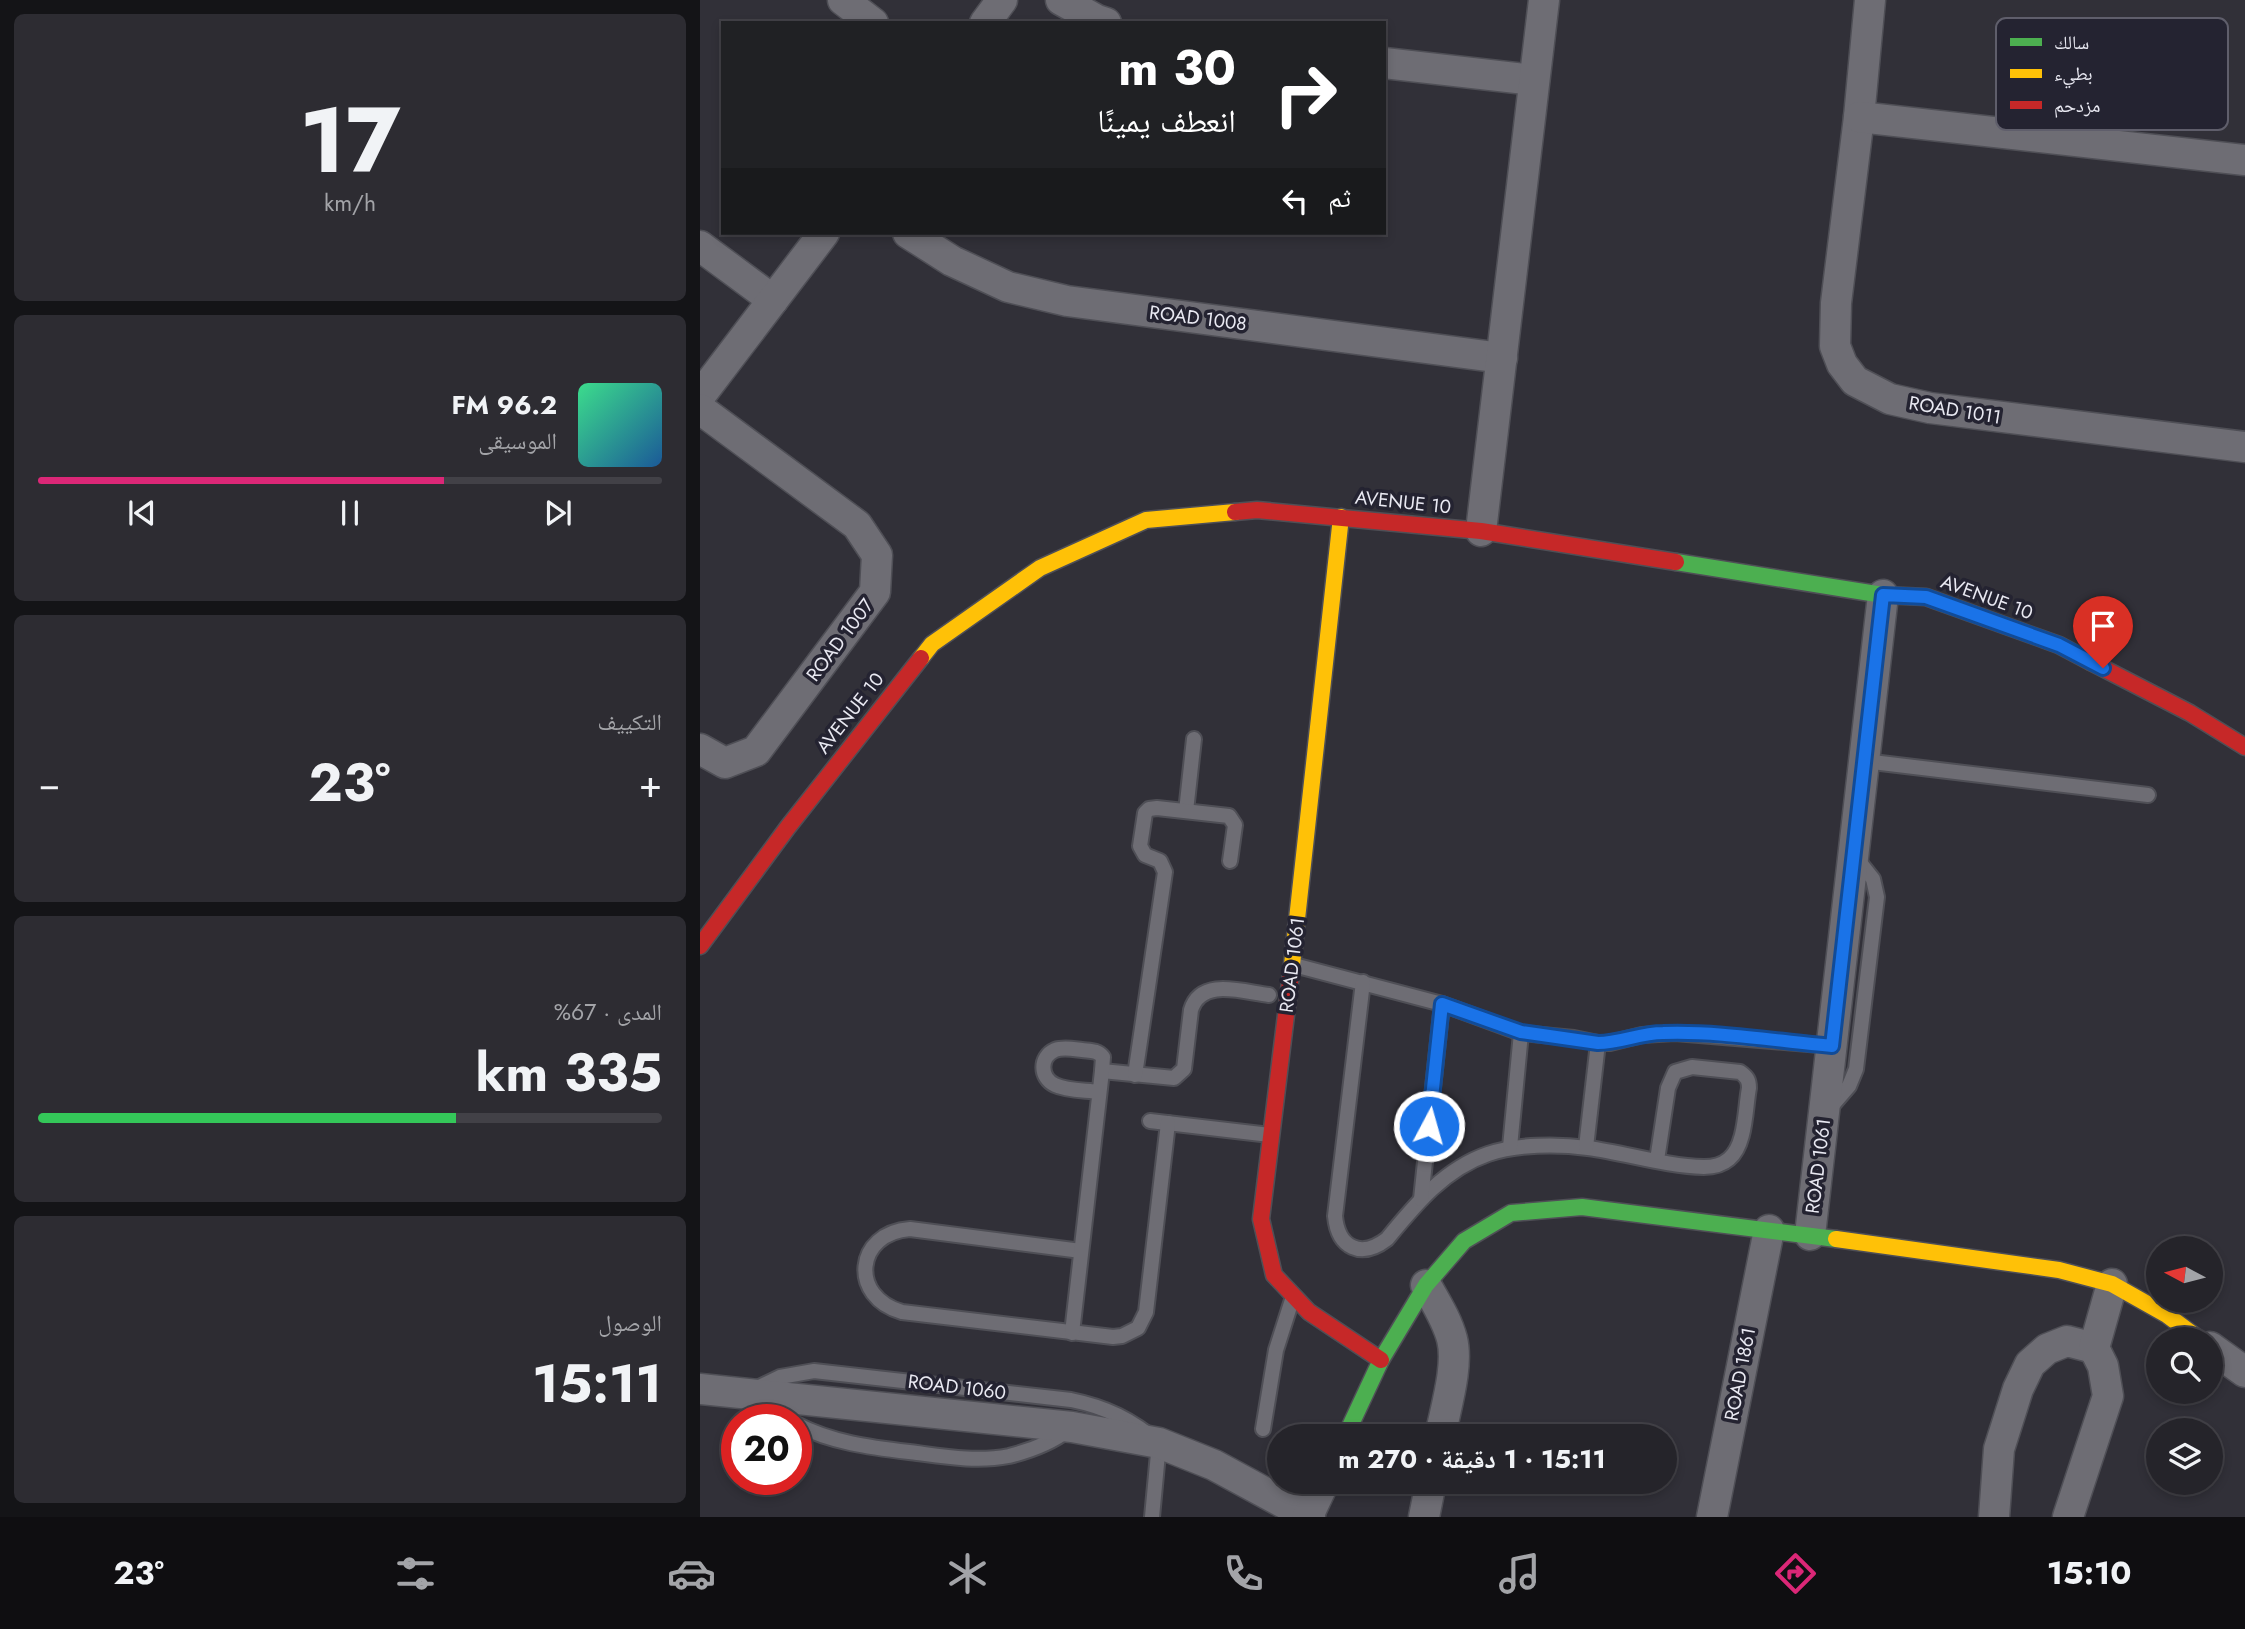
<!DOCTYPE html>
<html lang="ar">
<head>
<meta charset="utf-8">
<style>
  :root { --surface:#25242a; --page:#2d2c32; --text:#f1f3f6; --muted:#a3a4a8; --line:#424147; --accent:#db2777 }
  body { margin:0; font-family:Jost,"Noto Naskh Arabic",sans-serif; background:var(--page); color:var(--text); direction:rtl; height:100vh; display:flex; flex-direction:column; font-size:26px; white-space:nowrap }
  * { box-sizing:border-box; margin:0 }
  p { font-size:23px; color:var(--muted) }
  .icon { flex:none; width:38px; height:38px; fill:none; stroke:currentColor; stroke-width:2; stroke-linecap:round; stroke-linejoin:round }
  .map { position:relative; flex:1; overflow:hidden; direction:ltr }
  .panel { display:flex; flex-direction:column; gap:14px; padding:14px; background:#141417; width:700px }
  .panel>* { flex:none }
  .hud { position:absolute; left:21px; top:21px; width:665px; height:214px; border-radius:0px; box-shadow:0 4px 10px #0003,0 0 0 2px var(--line); direction:rtl; background:#202124; color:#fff; overflow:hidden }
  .needle { width:46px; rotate:277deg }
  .buttons { position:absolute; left:1446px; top:1236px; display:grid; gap:14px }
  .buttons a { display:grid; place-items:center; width:77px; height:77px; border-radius:50%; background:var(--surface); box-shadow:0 4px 10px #0003,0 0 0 2px var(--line); font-size:35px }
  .speed { position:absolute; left:21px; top:1404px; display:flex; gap:14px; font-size:35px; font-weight:700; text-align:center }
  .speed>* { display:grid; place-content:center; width:91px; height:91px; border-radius:50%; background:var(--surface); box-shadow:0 4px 10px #0003,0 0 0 2px var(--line); line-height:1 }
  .speed .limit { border:10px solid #d22; background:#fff; color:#111 }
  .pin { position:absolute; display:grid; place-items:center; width:60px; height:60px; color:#fff; margin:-72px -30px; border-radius:50% 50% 50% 0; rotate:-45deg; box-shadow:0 0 7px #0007 }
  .pin .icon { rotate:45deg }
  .me { position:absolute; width:77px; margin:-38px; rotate:6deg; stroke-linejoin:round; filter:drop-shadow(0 0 5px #0008) }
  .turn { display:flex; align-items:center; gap:24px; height:147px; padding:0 35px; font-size:32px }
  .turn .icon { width:91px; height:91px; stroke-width:2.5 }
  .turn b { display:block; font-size:49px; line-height:60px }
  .then { display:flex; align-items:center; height:66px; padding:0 35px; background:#0003; gap:14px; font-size:26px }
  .big { font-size:52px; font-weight:700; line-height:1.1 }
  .panel .card { flex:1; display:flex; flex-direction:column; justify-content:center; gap:10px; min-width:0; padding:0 24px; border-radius:10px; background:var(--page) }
  .panel .dial { align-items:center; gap:0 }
  .dial b { font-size:91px; line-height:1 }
  .song { display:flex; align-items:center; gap:21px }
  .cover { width:84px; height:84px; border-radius:10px; background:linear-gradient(135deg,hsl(150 70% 55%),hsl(210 70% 35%)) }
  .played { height:7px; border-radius:4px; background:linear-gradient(90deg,var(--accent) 65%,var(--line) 65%) }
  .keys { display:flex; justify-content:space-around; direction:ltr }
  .heat { display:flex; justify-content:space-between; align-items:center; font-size:38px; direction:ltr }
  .charge { height:10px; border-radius:5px; background:linear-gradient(90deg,#34c759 67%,var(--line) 0) }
  .trip { position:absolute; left:567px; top:1424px; width:410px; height:70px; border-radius:35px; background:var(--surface); box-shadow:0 4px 10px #0003,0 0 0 2px var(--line); font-weight:700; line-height:70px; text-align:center; direction:rtl }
  .menu { display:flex; height:112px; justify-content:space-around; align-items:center; background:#0f0e11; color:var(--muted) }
  .menu .icon { width:49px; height:49px }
  .menu .active { color:var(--accent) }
  .menu b { font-size:32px; color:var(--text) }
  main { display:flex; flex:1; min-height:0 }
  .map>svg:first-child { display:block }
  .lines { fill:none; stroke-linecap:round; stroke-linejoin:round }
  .lane-casing { stroke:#4f4f56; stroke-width:18 }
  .street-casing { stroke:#4f4f56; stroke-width:33 }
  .fast-casing { stroke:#4f4f56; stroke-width:19 }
  .slow-casing { stroke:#4f4f56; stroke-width:19 }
  .jam-casing { stroke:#4f4f56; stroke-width:19 }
  .lane { stroke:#6e6d74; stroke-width:14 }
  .street { stroke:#6e6d74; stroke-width:30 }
  .fast { stroke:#4caf50; stroke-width:16 }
  .slow { stroke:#ffc107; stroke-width:16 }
  .jam { stroke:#c62828; stroke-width:16 }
  .route-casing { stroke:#114b97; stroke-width:18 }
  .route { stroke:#1a73e8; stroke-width:12 }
  .labels { text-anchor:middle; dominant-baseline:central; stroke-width:7; stroke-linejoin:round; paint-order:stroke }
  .street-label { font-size:19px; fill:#e9e9f2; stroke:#242331 }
  .key { fill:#242331; stroke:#5f5e6b; stroke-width:2 }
  .key-label { font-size:19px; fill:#e9e9f2 }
</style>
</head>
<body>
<main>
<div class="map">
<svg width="1545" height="1517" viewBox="0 0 1545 1517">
  <rect width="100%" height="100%" fill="#313038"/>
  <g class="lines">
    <!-- lane casing -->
    <g class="lane-casing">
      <g id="lane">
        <path d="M1164,761L1448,795"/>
        <path d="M486,811L494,739"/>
        <path d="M594,965L742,1004L821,1033L874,1038L898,1043H910L942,1035L975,1033L1132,1046"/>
        <path d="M663,982L635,1216C638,1248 661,1259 687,1239C715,1205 744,1169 788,1154C816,1144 858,1144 888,1148C926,1153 965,1166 1004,1167C1013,1167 1022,1165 1029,1159C1046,1145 1045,1109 1049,1088C1049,1080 1047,1077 1040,1072L992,1067L975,1072L968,1088L957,1160"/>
        <path d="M402,1071L474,1078L484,1069L491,1010C501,977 543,992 569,995"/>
        <path d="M435,1075L465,872L460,861L445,855L440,846L445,813L449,809L457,808L529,816L535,825L530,861"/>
        <path d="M1130,1108L1149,1086L1156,1069L1177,897L1173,879L1154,855"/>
        <path d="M450,1121L570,1135"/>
        <path d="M810,1147L821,1033"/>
        <path d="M886,1147L898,1043"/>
        <path d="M721,1199L742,1004"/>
        <path d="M381,1251L210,1229C155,1233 149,1297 202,1312L413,1337L422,1336L438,1328L446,1312L468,1123"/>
        <path d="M372,1333L402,1071L403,1057C397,1050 391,1051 382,1050C373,1049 363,1047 355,1050C339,1057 340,1078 355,1085C367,1091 386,1090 399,1092"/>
        <path d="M53,1390L80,1377L114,1371L371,1400C406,1407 432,1420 459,1443L452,1517"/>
        <path d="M59,1401L87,1419"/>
        <path d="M96,1424C134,1444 176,1448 217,1453C247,1457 278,1462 309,1456C329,1451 351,1443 368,1430"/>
        <path d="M563,1429L576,1350L592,1300"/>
      </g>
    </g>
    <!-- street casing -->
    <g class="street-casing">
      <g id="street">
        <path d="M143,0L173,23"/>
        <path d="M361,0L397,20L406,23"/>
        <path d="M1170,0L1159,117L1136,303L1135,346L1142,364L1155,381L1190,399L1230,408L1545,447"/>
        <path d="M285,23L302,0"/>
        <path d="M684,63L834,80"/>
        <path d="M1159,117L1545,160"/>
        <path d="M208,233L252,261L308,287L367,301L802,358"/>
        <path d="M0,246L73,300"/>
        <path d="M0,396L124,233"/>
        <path d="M0,409L157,525L177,555L175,592L56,751L25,763L0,749"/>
        <path d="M781,531L844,0"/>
        <path d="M1110,1235L1183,595"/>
        <path d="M726,1285C736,1303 747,1320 752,1339C759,1366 745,1410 740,1437"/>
        <path d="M1510,1347L1545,1372"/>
        <path d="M0,1389L372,1427L459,1443L514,1465L610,1517"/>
        <path d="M608,1516L624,1482"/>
        <path d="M724,1517L731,1482"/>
        <path d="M1012,1517L1069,1230"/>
        <path d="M1294,1517L1299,1449L1318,1389L1330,1364L1347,1349L1367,1341L1394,1348"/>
        <path d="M1368,1517L1408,1396L1403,1366L1394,1348L1412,1284"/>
      </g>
    </g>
    <!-- fast casing -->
    <g class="fast-casing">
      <g id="fast">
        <path d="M976,562L1183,595L1226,597L1359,645L1391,662"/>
        <path d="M645,1437L681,1360L726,1285L764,1241L811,1213L882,1207L1136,1239"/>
      </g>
    </g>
    <!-- slow casing -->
    <g class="slow-casing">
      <g id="slow">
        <path d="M221,658L232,644L340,568L446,520L535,512"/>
        <path d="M591,974L641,517"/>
        <path d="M1136,1239L1359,1270L1412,1284L1467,1315L1499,1339"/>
      </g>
    </g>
    <!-- jam casing -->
    <g class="jam-casing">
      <g id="jam">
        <path d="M535,512L557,510L781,531L976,562"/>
        <path d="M1391,662L1490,713L1545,747"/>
        <path d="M0,946L88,827L221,658"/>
        <path d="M591,974L561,1219L574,1275L609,1312L681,1360"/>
      </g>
    </g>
    <!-- lane -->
    <use href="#lane" class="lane"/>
    <!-- street -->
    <use href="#street" class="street"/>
    <!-- fast -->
    <use href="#fast" class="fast"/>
    <!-- slow -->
    <use href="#slow" class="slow"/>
    <!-- jam -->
    <use href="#jam" class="jam"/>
  </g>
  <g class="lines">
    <!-- route casing -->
    <g class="route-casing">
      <path id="route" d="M729,1126L742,1004L821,1032L898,1043C920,1043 940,1033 963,1033C1018,1031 1076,1041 1132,1046L1183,595L1226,597L1359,645L1403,668"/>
    </g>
    <!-- route -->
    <use href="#route" class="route"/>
  </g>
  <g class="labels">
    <!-- street labels -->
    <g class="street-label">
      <text transform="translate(498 318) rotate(7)">ROAD 1008</text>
      <text transform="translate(1255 410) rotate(9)">ROAD 1011</text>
      <text transform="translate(703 502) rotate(6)">AVENUE 10</text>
      <text transform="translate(1287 597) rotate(20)">AVENUE 10</text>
      <text transform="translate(140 640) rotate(-53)">ROAD 1007</text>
      <text transform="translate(150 713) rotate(-52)">AVENUE 10</text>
      <text transform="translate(592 965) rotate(-83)">ROAD 1061</text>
      <text transform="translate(1118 1166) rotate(-83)">ROAD 1061</text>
      <text transform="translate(1040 1374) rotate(-79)">ROAD 1861</text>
      <text transform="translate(257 1387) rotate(7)">ROAD 1060</text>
    </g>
  </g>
  <!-- legend -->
  <rect x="1296" y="18" width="232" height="112" rx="10" class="key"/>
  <rect x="1310" y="38" width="32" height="8" fill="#4caf50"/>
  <rect x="1310" y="69" width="32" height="9" fill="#ffc107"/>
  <rect x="1310" y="101" width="32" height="8" fill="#c62828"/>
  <g class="key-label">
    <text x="1354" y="49">سالك</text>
    <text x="1354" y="80">بطيء</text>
    <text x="1354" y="112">مزدحم</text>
  </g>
</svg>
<div class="buttons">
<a><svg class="needle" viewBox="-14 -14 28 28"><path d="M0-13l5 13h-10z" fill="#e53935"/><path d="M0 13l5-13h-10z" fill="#a3a4a8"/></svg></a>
<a><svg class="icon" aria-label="search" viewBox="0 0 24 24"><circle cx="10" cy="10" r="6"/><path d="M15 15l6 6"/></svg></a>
<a><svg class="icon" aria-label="layers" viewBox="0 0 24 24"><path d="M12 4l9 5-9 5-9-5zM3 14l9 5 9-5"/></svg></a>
</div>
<div class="speed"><div class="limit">20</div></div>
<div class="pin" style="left:1403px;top:668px;background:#d93025"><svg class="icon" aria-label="arrive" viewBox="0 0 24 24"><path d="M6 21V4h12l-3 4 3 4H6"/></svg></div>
<svg class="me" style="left:729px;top:1126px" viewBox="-20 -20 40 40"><circle r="17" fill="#1a73e8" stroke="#fff" stroke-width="3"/><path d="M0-11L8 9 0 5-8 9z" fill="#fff"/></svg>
<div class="trip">15:11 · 1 دقيقة · 270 m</div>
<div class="hud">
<div class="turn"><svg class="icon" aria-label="right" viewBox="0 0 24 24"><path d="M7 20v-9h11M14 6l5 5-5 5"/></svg><div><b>30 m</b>انعطف يمينًا</div></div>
<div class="then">ثم<svg class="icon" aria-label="left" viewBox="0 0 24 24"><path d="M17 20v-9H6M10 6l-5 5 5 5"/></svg></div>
</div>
</div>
<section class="panel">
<div class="card dial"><b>17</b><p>km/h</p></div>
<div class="card">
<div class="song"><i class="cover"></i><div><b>96.2 FM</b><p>الموسيقى</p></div></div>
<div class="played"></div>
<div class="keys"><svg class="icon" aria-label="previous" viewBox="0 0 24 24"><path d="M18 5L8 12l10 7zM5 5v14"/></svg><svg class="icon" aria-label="pause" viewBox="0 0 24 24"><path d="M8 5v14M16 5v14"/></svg><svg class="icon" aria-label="next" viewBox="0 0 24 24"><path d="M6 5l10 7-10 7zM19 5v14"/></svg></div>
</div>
<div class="card"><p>التكييف</p>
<div class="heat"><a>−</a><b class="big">23°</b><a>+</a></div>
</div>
<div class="card"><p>المدى · 67%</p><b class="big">335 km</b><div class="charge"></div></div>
<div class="card"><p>الوصول</p><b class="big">15:11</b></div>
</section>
</main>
<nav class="menu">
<b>15:10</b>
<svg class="icon active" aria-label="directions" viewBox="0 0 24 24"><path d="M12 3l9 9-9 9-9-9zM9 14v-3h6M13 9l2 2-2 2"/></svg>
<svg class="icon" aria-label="music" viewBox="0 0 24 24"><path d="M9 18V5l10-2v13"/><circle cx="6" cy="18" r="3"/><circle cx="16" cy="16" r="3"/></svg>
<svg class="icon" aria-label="phone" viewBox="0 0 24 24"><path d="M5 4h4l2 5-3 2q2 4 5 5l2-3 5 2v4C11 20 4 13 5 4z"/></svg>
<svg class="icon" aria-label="climate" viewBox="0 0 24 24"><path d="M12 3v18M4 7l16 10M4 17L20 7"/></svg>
<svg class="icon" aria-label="car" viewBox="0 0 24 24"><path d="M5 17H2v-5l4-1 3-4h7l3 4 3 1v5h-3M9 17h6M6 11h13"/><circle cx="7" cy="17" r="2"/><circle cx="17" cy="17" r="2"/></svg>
<svg class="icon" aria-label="filters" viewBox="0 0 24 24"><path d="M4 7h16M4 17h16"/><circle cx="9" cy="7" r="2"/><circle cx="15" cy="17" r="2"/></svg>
<b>23°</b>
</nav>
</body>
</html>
